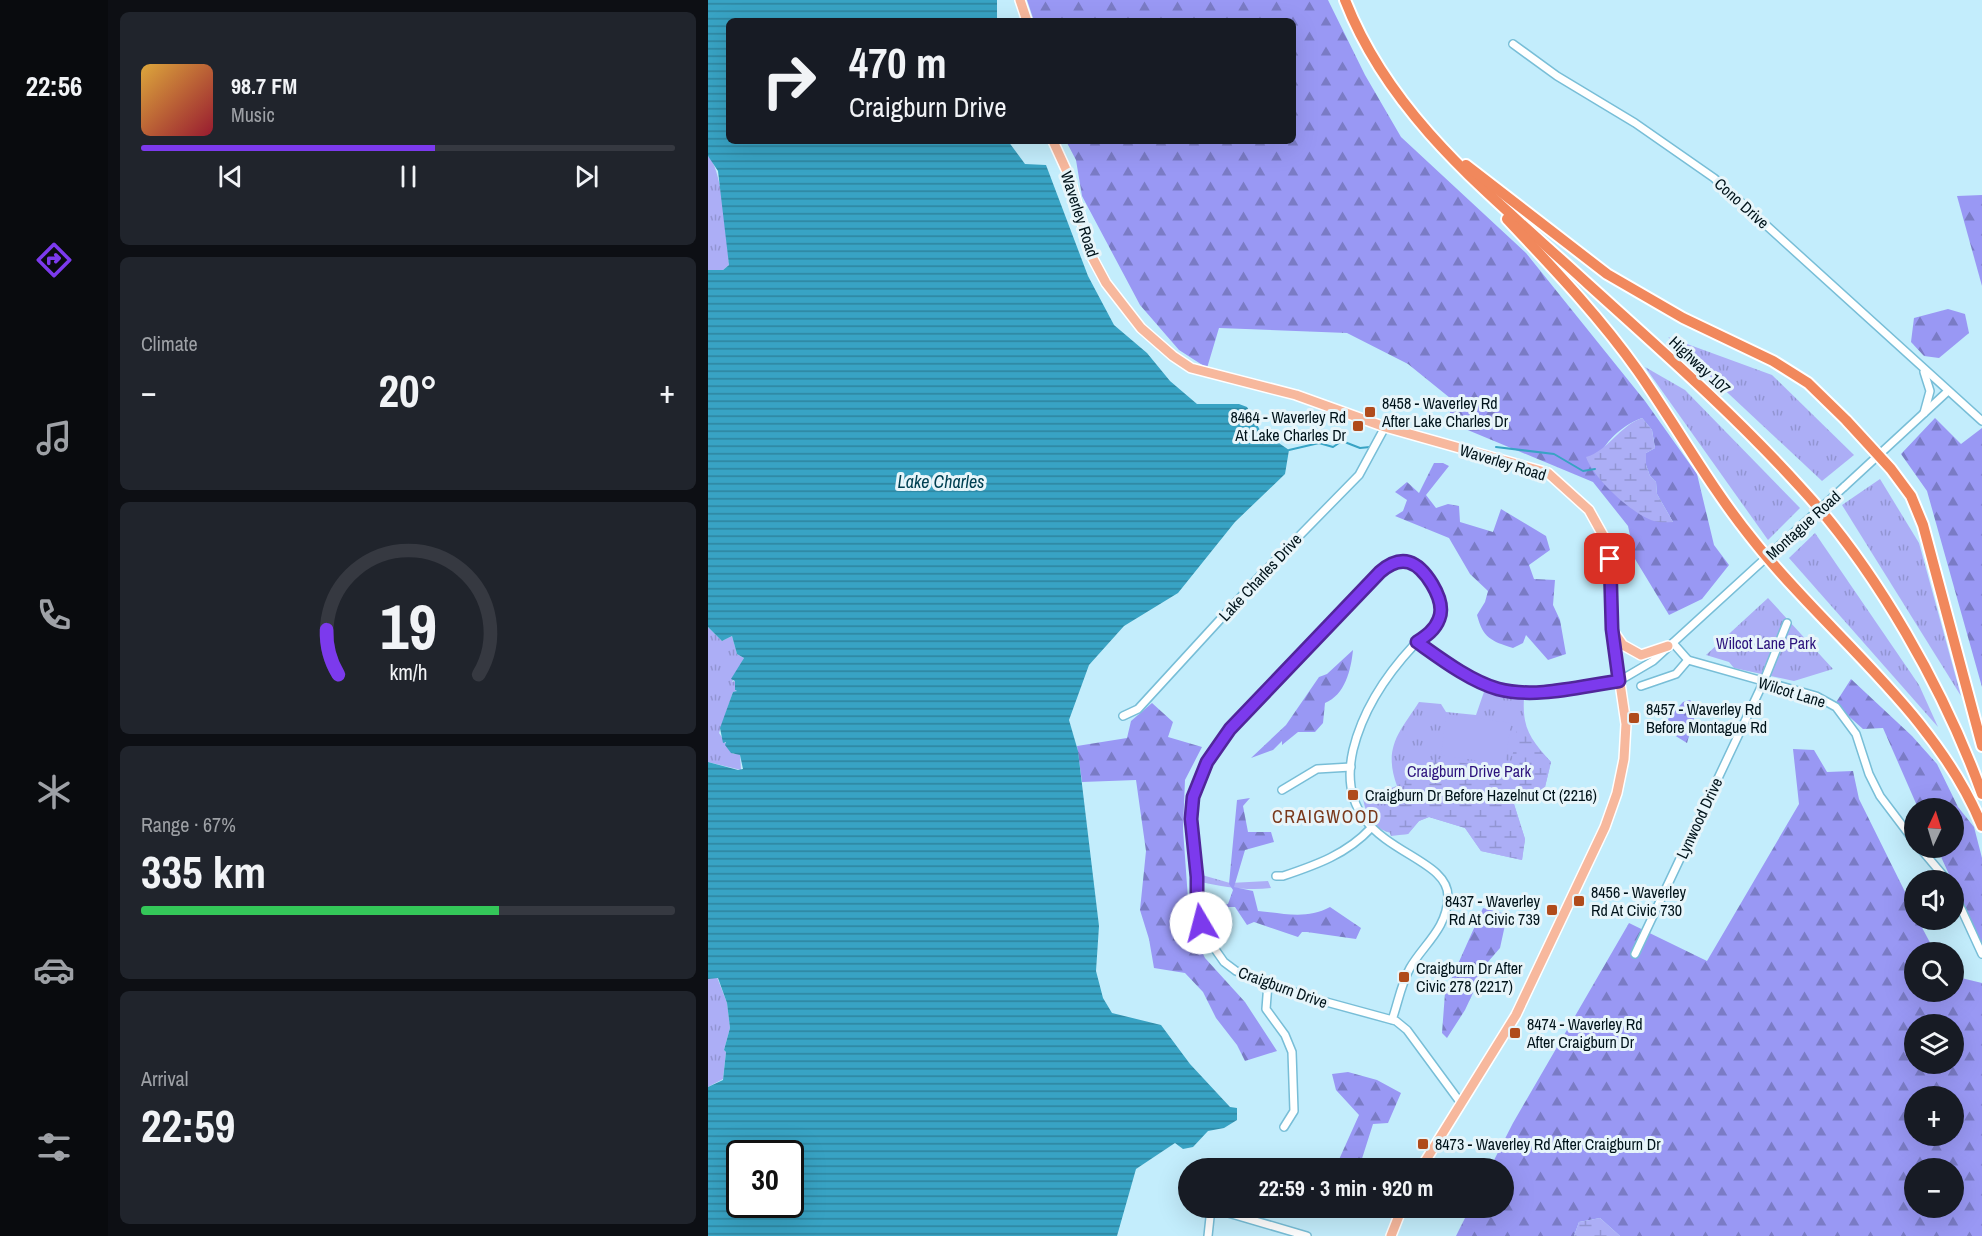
<!DOCTYPE html>
<html lang="en">
<head>
<meta charset="utf-8">
<style>
  :root { --surface:#171b24; --page:#20242c; --text:#f1f3f6; --muted:#9ea1a6; --line:#363941; --accent:#7c3aed }
  body { margin:0; font-family:"Archivo Narrow",sans-serif; background:var(--page); color:var(--text); height:100vh; display:flex; flex-direction:column; font-size:22px; white-space:nowrap }
  * { box-sizing:border-box; margin:0 }
  p { font-size:20px; color:var(--muted) }
  .icon { flex:none; width:33px; height:33px; fill:none; stroke:currentColor; stroke-width:2; stroke-linecap:round; stroke-linejoin:round }
  .map { position:relative; flex:1; overflow:hidden }
  .panel { display:flex; flex-direction:column; gap:12px; padding:12px; background:#0d0f14; width:600px }
  .panel>* { flex:none }
  .banner { position:absolute; left:18px; top:18px; width:570px; height:126px; border-radius:9px; box-shadow:0 6px 24px #0002; background:#171b24; color:var(--text); overflow:hidden }
  .needle { width:39px; rotate:4deg }
  .controls { position:absolute; left:1196px; top:798px; display:grid; gap:12px }
  .controls a { display:grid; place-items:center; width:60px; height:60px; border-radius:50%; background:var(--surface); box-shadow:0 6px 24px #0002; font-size:30px }
  .speed { position:absolute; left:18px; top:1140px; display:flex; gap:12px; font-size:30px; font-weight:700; text-align:center }
  .speed>* { display:grid; place-content:center; width:78px; height:78px; border-radius:50%; background:var(--surface); box-shadow:0 6px 24px #0002; line-height:1 }
  .speed .limit { border:3px solid #111; border-radius:9px; background:#fff; color:#111 }
  .pin { position:absolute; display:grid; place-items:center; width:51px; height:51px; color:#fff; margin:-26px; border-radius:12px; box-shadow:0 3px 9px #0006 }
  .me { position:absolute; width:66px; margin:-33px; rotate:352deg; stroke-linejoin:round; filter:drop-shadow(0 0 4px #0008) }
  .turn { display:flex; align-items:center; gap:21px; height:126px; padding:0 24px; font-size:27px }
  .turn .icon { width:78px; height:78px; stroke-width:2.5 }
  .turn b { display:block; font-size:42px; line-height:51px }
  .big { font-size:45px; font-weight:700; line-height:1.1 }
  .panel .card { flex:1; display:flex; flex-direction:column; justify-content:center; gap:9px; min-width:0; padding:0 21px; border-radius:9px; background:var(--page) }
  .panel .dial { align-items:center; gap:0 }
  .dial svg { height:156px; overflow:visible; fill:none; stroke:var(--line); stroke-width:7; stroke-linecap:round; text-anchor:middle }
  .dial text { fill:var(--text); stroke:none }
  .song { display:flex; align-items:center; gap:18px }
  .cover { width:72px; height:72px; border-radius:9px; background:linear-gradient(135deg,hsl(40 70% 55%),hsl(350 70% 35%)) }
  .played { height:6px; border-radius:3px; background:linear-gradient(90deg,var(--accent) 55%,var(--line) 55%) }
  .keys { display:flex; justify-content:space-around; direction:ltr }
  .heat { display:flex; justify-content:space-between; align-items:center; font-size:33px; direction:ltr }
  .charge { height:9px; border-radius:4px; background:linear-gradient(90deg,#34c759 67%,var(--line) 0) }
  .trip { position:absolute; left:470px; top:1158px; width:336px; height:60px; border-radius:30px; background:var(--surface); box-shadow:0 6px 24px #0002; font-weight:700; line-height:60px; text-align:center }
  main { display:flex; flex:1; min-height:0 }
  .tab-bar { display:flex; flex-direction:column; width:108px; justify-content:space-around; align-items:center; background:#090b0e; color:var(--muted) }
  .tab-bar .icon { width:42px; height:42px }
  .tab-bar .current { color:var(--accent) }
  .tab-bar b { font-size:27px; color:var(--text) }
  .map>svg:first-child { display:block }
  .grass { fill:url(#grass-tufts) }
  .forest { fill:url(#forest-firs); fill-rule:evenodd }
  .wetland { fill:url(#wetland-marsh) }
  .pitch { fill:#acaef6 }
  .water { fill:url(#water-rules); fill-rule:evenodd }
  .lines { fill:none; stroke-linecap:round; stroke-linejoin:round }
  .stream { stroke:#38a3c4; stroke-width:2 }
  .minor-casing { stroke:#78bed7; stroke-width:10 }
  .major-casing { stroke:#fff; stroke-width:12 }
  .highway-casing { stroke:#fff; stroke-width:14 }
  .minor { stroke:#fff; stroke-width:7 }
  .major { stroke:#f7b89d; stroke-width:9 }
  .highway { stroke:#f1885c; stroke-width:10 }
  .minor-bridge-casing { stroke:#78bed7; stroke-width:10; stroke-linecap:butt }
  .minor-bridge { stroke:#fff; stroke-width:7 }
  .route-casing { stroke:#51269a; stroke-width:15 }
  .route { stroke:#7c3aed; stroke-width:10 }
  .poi-dot { fill:#b04b1b; stroke:#e7f5fa; stroke-width:2 }
  .labels { text-anchor:middle; dominant-baseline:central; stroke-width:6; stroke-linejoin:round; paint-order:stroke }
  .street-label { font-size:16px; fill:#00131a; stroke:#e7f5fa }
  .poi-label { font-size:16px; fill:#00131a; stroke:#e7f5fa; text-anchor:start }
  .park-label { font-size:16px; fill:#2c127d; stroke:#e7f5fa }
  .water-label { font-size:18px; font-style:italic; fill:#004052; stroke:#e7f5fa }
  .neighbourhood-label { font-size:18px; letter-spacing:1.5px; fill:#79381b; stroke:#e7f5fa }
</style>
</head>
<body>
<main>
<nav class="tab-bar">
<b>22:56</b>
<svg class="icon current" aria-label="directions" viewBox="0 0 24 24"><path d="M12 3l9 9-9 9-9-9zM9 14v-3h6M13 9l2 2-2 2"/></svg>
<svg class="icon" aria-label="music" viewBox="0 0 24 24"><path d="M9 18V5l10-2v13"/><circle cx="6" cy="18" r="3"/><circle cx="16" cy="16" r="3"/></svg>
<svg class="icon" aria-label="phone" viewBox="0 0 24 24"><path d="M5 4h4l2 5-3 2q2 4 5 5l2-3 5 2v4C11 20 4 13 5 4z"/></svg>
<svg class="icon" aria-label="climate" viewBox="0 0 24 24"><path d="M12 3v18M4 7l16 10M4 17L20 7"/></svg>
<svg class="icon" aria-label="car" viewBox="0 0 24 24"><path d="M5 17H2v-5l4-1 3-4h7l3 4 3 1v5h-3M9 17h6M6 11h13"/><circle cx="7" cy="17" r="2"/><circle cx="17" cy="17" r="2"/></svg>
<svg class="icon" aria-label="filters" viewBox="0 0 24 24"><path d="M4 7h16M4 17h16"/><circle cx="9" cy="7" r="2"/><circle cx="15" cy="17" r="2"/></svg>
</nav>
<section class="panel">
<div class="card">
<div class="song"><i class="cover"></i><div><b>98.7 FM</b><p>Music</p></div></div>
<div class="played"></div>
<div class="keys"><svg class="icon" aria-label="previous" viewBox="0 0 24 24"><path d="M18 5L8 12l10 7zM5 5v14"/></svg><svg class="icon" aria-label="pause" viewBox="0 0 24 24"><path d="M8 5v14M16 5v14"/></svg><svg class="icon" aria-label="next" viewBox="0 0 24 24"><path d="M6 5l10 7-10 7zM19 5v14"/></svg></div>
</div>
<div class="card"><p>Climate</p>
<div class="heat"><a>−</a><b class="big">20°</b><a>+</a></div>
</div>
<div class="card dial"><svg viewBox="0 0 100 80">
<path d="M14 69A42 42 0 1 1 86 69"/>
<path d="M14 69A42 42 0 0 1 8 46" stroke="#7c3aed"/>
<text x="50" y="56" font-size="32" font-weight="700">19</text>
<text x="50" y="72" font-size="11">km/h</text>
</svg></div>
<div class="card"><p>Range · 67%</p><b class="big">335 km</b><div class="charge"></div></div>
<div class="card"><p>Arrival</p><b class="big">22:59</b></div>
</section>
<div class="map">
<svg width="1274" height="1236" viewBox="0 0 1274 1236">
  <defs>
    <pattern id="grass-tufts" width="24" height="20" patternUnits="userSpaceOnUse" patternTransform="scale(1.5)"><rect width="24" height="20" fill="#acaef6"/><path d="M3 7l-1-3M5 7V3M7 7l1-3M15 17l-1-3M17 17v-4M19 17l1-3" fill="none" stroke="#9295d2"/></pattern>
    <pattern id="forest-firs" width="22" height="20" patternUnits="userSpaceOnUse" patternTransform="scale(1.5)"><rect width="22" height="20" fill="#9998f4"/><path d="M5 1l3.5 6h-7zM16 11l3.5 6h-7z" fill="#7a7bc5"/></pattern>
    <pattern id="wetland-marsh" width="20" height="14" patternUnits="userSpaceOnUse" patternTransform="scale(1.5)"><rect width="20" height="14" fill="#acaef6"/><path d="M1 5h8M5 5V1M11 12h8M15 12V8" fill="none" stroke="#9295d2"/></pattern>
    <pattern id="water-rules" width="6" height="5" patternUnits="userSpaceOnUse" patternTransform="scale(1.5)"><rect width="6" height="5" fill="#38a3c4"/><path d="M0 2.5h6" fill="none" stroke="#2d849e"/></pattern>
  </defs>
  <rect width="100%" height="100%" fill="#c3edfc"/>
  <!-- grass -->
  <g class="grass">
    <path d="M0,156C15,168 19,244 21,265L15,270H0Z"/>
    <path d="M960,337L1064,375L1146,455L1114,481Z"/>
    <path d="M937,367L977,390L1092,508L1060,540Z"/>
    <path d="M1172,479L1211,543L1253,696L1134,505Z"/>
    <path d="M1107,533L1211,685L1230,727L1081,558Z"/>
    <path d="M1060,598L1125,669L1086,681L1026,668L1021,662L998,655Z"/>
    <path d="M0,627L14,641L24,636L29,654L36,658L24,682L27,681V690L29,692H25L11,733L25,754H32L33,770L0,762Z"/>
    <path d="M777,689L816,698C814,729 823,740 843,762L837,787L806,804L817,839L814,860L773,851L757,828L721,817L711,821L700,834C675,836 659,825 655,798L689,786C675,747 691,733 711,702L733,704L738,712L768,715Z"/>
    <path d="M494,875L522,883L560,881L563,888C539,891 517,887 493,882Z"/>
    <path d="M9,977L19,1003L22,1028L16,1050L18,1052L15,1079L0,1087V979Z"/>
  </g>
  <!-- forest -->
  <g class="forest">
    <path d="M319,0H620L657,75L693,137L818,253L937,401L989,474L1006,545L1021,565L994,599L961,615L927,559L920,526L885,482L738,421L747,402L700,364L639,333L511,328L499,368L471,350L432,305L374,196L368,160L358,141H585V21H326ZM934,418L944,430L947,448L938,453V465L942,476L948,482L949,494L965,522C932,522 904,494 885,469C893,446 910,427 934,418Z"/>
    <path d="M1274,195V286L1249,196Z"/>
    <path d="M1240,309L1257,314L1261,333L1231,358L1216,356L1203,342L1206,318Z"/>
    <path d="M1227,418L1253,444L1274,428V687L1219,491L1193,454Z"/>
    <path d="M726,463H735L741,466L718,495L728,508L740,504L751,506L752,522L785,532L793,509L838,536L842,550L821,565L826,579L847,580L845,605L852,620L858,654L840,660L818,635L815,643L805,648C783,641 775,638 769,615L777,602L780,591L762,574L741,538L687,516L695,511L699,500L687,492L699,482L711,493Z"/>
    <path d="M645,650C643,670 637,695 617,703L615,723L607,732H590L574,745V741L565,750L543,758L578,725L611,677L619,674Z"/>
    <path d="M1143,679L1204,736L1229,764L1250,807L1266,827L1274,858V947L1229,848H1245V808H1210L1175,728L1155,729L1127,704Z"/>
    <path d="M982,700L989,708L979,743L953,727L975,702Z"/>
    <path d="M444,703L465,722L460,737L494,747L477,780L475,829L481,913L488,940L497,958L537,1002L569,1051L537,1061L529,1045L508,1018L495,992L477,973L446,968L441,939L432,910L438,851L428,780L374,782L369,746L419,738L423,721Z"/>
    <path d="M1085,749L1106,750L1119,772L1145,771L1151,799L1206,910V920H1210L1227,952H1206V992H1245V976L1274,983V1236H912L892,1218L871,1222L866,1236H748L762,1208H795V1168H782L805,1123L921,923L999,961L1091,804ZM1206,1024H1245V1064H1206ZM1206,1096H1245V1136H1206ZM1206,1168H1245V1208H1206Z"/>
    <path d="M542,798L535,806L540,832H563L566,842L537,850L526,887L545,891L550,911C575,913 598,920 622,907L653,928L648,939L599,932H594L590,937L546,922L539,925L527,907H516L504,912L497,907L520,904L525,890L521,884L529,800Z"/>
    <path d="M775,908L794,913L797,925L792,948L779,963L757,1010L739,1038L734,1033L737,993Z"/>
    <path d="M640,1072L669,1080L693,1093L680,1123L665,1124L651,1168H590L600,1161L629,1164L651,1115L628,1090L624,1074Z"/>
  </g>
  <!-- wetland -->
  <g class="wetland">
    <path d="M934,418L944,430L947,448L938,453V465L942,476L948,482L949,494L965,522C959,522 952,523 946,521C925,515 885,478 878,457C900,451 911,426 934,418Z"/>
    <path d="M809,728L815,729L817,735L843,762L837,787L806,804L817,839L814,860L773,851L757,828L721,817L711,821L700,834L683,836L674,811L697,790L696,781L710,776L711,762L729,759L797,769L803,765Z"/>
    <path d="M892,1218L912,1236H866L871,1222Z"/>
  </g>
  <!-- pitch -->
  <path class="pitch" d="M738,714L803,723L797,765L733,755Z"/>
  <!-- water -->
  <path class="water" d="M0,0H289V21H21V141H300L317,164L338,165L380,276L406,325L439,353L462,381L489,404H531L539,407L552,430L581,450L577,474L527,522L470,593L416,626L381,665L361,720L370,751L391,926L388,971L395,998L404,1013L453,1025L482,1064L522,1107L529,1108V1120L516,1128L500,1131L485,1147L475,1149L467,1143L428,1169L409,1236H0V1087L15,1080L18,1052L16,1050L22,1028L19,1003L10,978L0,979V762L30,770L35,769L32,755L23,753L17,745L18,742L15,743L12,728L25,692L29,691L27,690V681L23,679L36,658L29,654L24,636L14,641L0,627V270H15L21,265L10,171L0,156ZM32,1154H82V1204H32Z"/>
  <g class="lines">
    <!-- stream -->
    <g class="stream">
      <path d="M788,447L846,454L875,471L887,469"/>
      <path d="M581,450L611,443L625,447L634,441L652,448L662,447"/>
    </g>
    <!-- minor casing -->
    <g class="minor-casing">
      <g id="minor">
        <path d="M805,44L849,76L927,123L1006,178L1274,421"/>
        <path d="M1216,372L1222,391L1216,413"/>
        <path d="M1136,487L1240,391"/>
        <path d="M709,642L772,682L799,691L821,692L911,681L945,661L1094,525"/>
        <path d="M965,643L980,660L1108,696L1128,707L1148,734L1161,774L1172,796L1206,841"/>
        <path d="M933,686L968,674L980,660"/>
        <path d="M415,716L430,709L552,576L651,475L677,427"/>
        <path d="M574,790L609,769L643,767"/>
        <path d="M1212,848L1239,880"/>
        <path d="M568,876H575C608,865 639,854 663,828"/>
        <path d="M1245,891L1274,954"/>
        <path d="M927,954L1055,683L1079,623"/>
        <path d="M560,983L558,1009L577,1035L584,1052L586,1111L576,1127"/>
        <path d="M684,1020C690,1003 693,984 702,968C715,945 739,929 740,897C741,849 622,852 645,750C655,709 678,675 706,645C715,636 726,632 731,620C738,603 721,568 705,562C692,557 681,564 672,572L522,729L503,756L485,797L483,819L489,877V903L493,923L502,942L516,962L528,971L600,997L688,1021L699,1030L752,1102"/>
        <path d="M503,1208L599,1236"/>
        <path d="M500,1236L503,1208"/>
      </g>
    </g>
    <!-- major casing -->
    <g class="major-casing">
      <g id="major">
        <path d="M312,0L319,21"/>
        <path d="M345,141L361,176L384,257L398,283L433,328L465,356L483,368L588,395L677,427L840,473L881,510L896,537L902,559L904,629L918,724L916,759L909,793L897,827L808,1015L713,1168"/>
        <path d="M905,631L915,645L933,655L960,646"/>
        <path d="M683,1236L694,1208"/>
      </g>
    </g>
    <!-- highway casing -->
    <g class="highway-casing">
      <g id="highway">
        <path d="M637,0C684,121 788,199 880,284C953,350 1027,415 1093,488C1168,569 1237,691 1274,794"/>
        <path d="M758,165L899,274L975,318L1065,361L1100,383L1138,420L1183,469L1203,496L1215,525L1274,746"/>
        <path d="M799,219C845,268 891,316 930,371C969,427 1002,487 1045,540C1120,635 1227,712 1274,826"/>
      </g>
    </g>
    <!-- minor -->
    <use href="#minor" class="minor"/>
    <!-- major -->
    <use href="#major" class="major"/>
    <!-- highway -->
    <use href="#highway" class="highway"/>
    <!-- minor-bridge casing -->
    <g class="minor-bridge-casing">
      <path id="minor-bridge" d="M1094,525L1136,487"/>
    </g>
    <!-- minor-bridge -->
    <use href="#minor-bridge" class="minor-bridge"/>
  </g>
  <g class="lines">
    <!-- route casing -->
    <g class="route-casing">
      <path id="route" d="M493,923L489,903V877L483,819L485,797L499,762L522,729L672,572C694,553 710,561 724,584C730,594 736,607 731,619C727,630 718,636 709,642C733,659 762,681 790,689C828,699 873,686 911,681L904,629L902,559"/>
    </g>
    <!-- route -->
    <use href="#route" class="route"/>
  </g>
  <!-- markers -->
  <g class="poi-dot">
    <rect x="656" y="406" width="12" height="12" rx="3"/>
    <rect x="644" y="420" width="12" height="12" rx="3"/>
    <rect x="920" y="712" width="12" height="12" rx="3"/>
    <rect x="639" y="789" width="12" height="12" rx="3"/>
    <rect x="865" y="895" width="12" height="12" rx="3"/>
    <rect x="838" y="904" width="12" height="12" rx="3"/>
    <rect x="690" y="971" width="12" height="12" rx="3"/>
    <rect x="801" y="1027" width="12" height="12" rx="3"/>
    <rect x="709" y="1138" width="12" height="12" rx="3"/>
  </g>
  <g class="labels">
    <!-- street labels -->
    <g class="street-label">
      <text transform="translate(1034 203) rotate(42)">Cono Drive</text>
      <text transform="translate(372 214) rotate(72)">Waverley Road</text>
      <text transform="translate(992 365) rotate(43)">Highway 107</text>
      <text transform="translate(795 462) rotate(17)">Waverley Road</text>
      <text transform="translate(1095 525) rotate(-42)">Montague Road</text>
      <text transform="translate(552 577) rotate(-47)">Lake Charles Drive</text>
      <text transform="translate(1084 692) rotate(17)">Wilcot Lane</text>
      <text transform="translate(991 818) rotate(-65)">Lynwood Drive</text>
      <text transform="translate(575 987) rotate(20)">Craigburn Drive</text>
    </g>
    <!-- poi labels -->
    <g class="poi-label">
      <text x="674" y="403">8458 - Waverley Rd<tspan x="674" dy="18">After Lake Charles Dr</tspan></text>
      <text x="638" y="417" text-anchor="end">8464 - Waverley Rd<tspan x="638" dy="18">At Lake Charles Dr</tspan></text>
      <text x="938" y="709">8457 - Waverley Rd<tspan x="938" dy="18">Before Montague Rd</tspan></text>
      <text x="657" y="795">Craigburn Dr Before Hazelnut Ct (2216)</text>
      <text x="883" y="892">8456 - Waverley<tspan x="883" dy="18">Rd At Civic 730</tspan></text>
      <text x="832" y="901" text-anchor="end">8437 - Waverley<tspan x="832" dy="18">Rd At Civic 739</tspan></text>
      <text x="708" y="968">Craigburn Dr After<tspan x="708" dy="18">Civic 278 (2217)</tspan></text>
      <text x="819" y="1024">8474 - Waverley Rd<tspan x="819" dy="18">After Craigburn Dr</tspan></text>
      <text x="727" y="1144">8473 - Waverley Rd After Craigburn Dr</text>
    </g>
    <!-- park labels -->
    <g class="park-label">
      <text x="1058" y="643">Wilcot Lane Park</text>
      <text x="761" y="771">Craigburn Drive Park</text>
    </g>
    <!-- water labels -->
    <g class="water-label">
      <text x="233" y="481">Lake Charles</text>
    </g>
    <!-- neighbourhood labels -->
    <g class="neighbourhood-label">
      <text x="618" y="816">CRAIGWOOD</text>
    </g>
  </g>
</svg>
<div class="controls">
<a><svg class="needle" viewBox="-14 -14 28 28"><path d="M0-13l5 13h-10z" fill="#e53935"/><path d="M0 13l5-13h-10z" fill="#9ea1a6"/></svg></a>
<a><svg class="icon" aria-label="sound" viewBox="0 0 24 24"><path d="M4 9h4l5-4v14l-5-4H4zM17 9q2 3 0 6"/></svg></a>
<a><svg class="icon" aria-label="search" viewBox="0 0 24 24"><circle cx="10" cy="10" r="6"/><path d="M15 15l6 6"/></svg></a>
<a><svg class="icon" aria-label="layers" viewBox="0 0 24 24"><path d="M12 4l9 5-9 5-9-5zM3 14l9 5 9-5"/></svg></a>
<a>+</a>
<a>−</a>
</div>
<div class="speed"><div class="limit">30</div></div>
<div class="pin" style="left:902px;top:559px;background:#d93025"><svg class="icon" aria-label="arrive" viewBox="0 0 24 24"><path d="M6 21V4h12l-3 4 3 4H6"/></svg></div>
<svg class="me" style="left:493px;top:923px" viewBox="-20 -20 40 40"><circle r="19" fill="#fff"/><path d="M0-13L10 11 0 6-10 11z" fill="#7c3aed"/></svg>
<div class="trip">22:59 · 3 min · 920 m</div>
<div class="banner">
<div class="turn"><svg class="icon" aria-label="right" viewBox="0 0 24 24"><path d="M7 20v-9h11M14 6l5 5-5 5"/></svg><div><b>470 m</b>Craigburn Drive</div></div>
</div>
</div>
</main>
</body>
</html>
